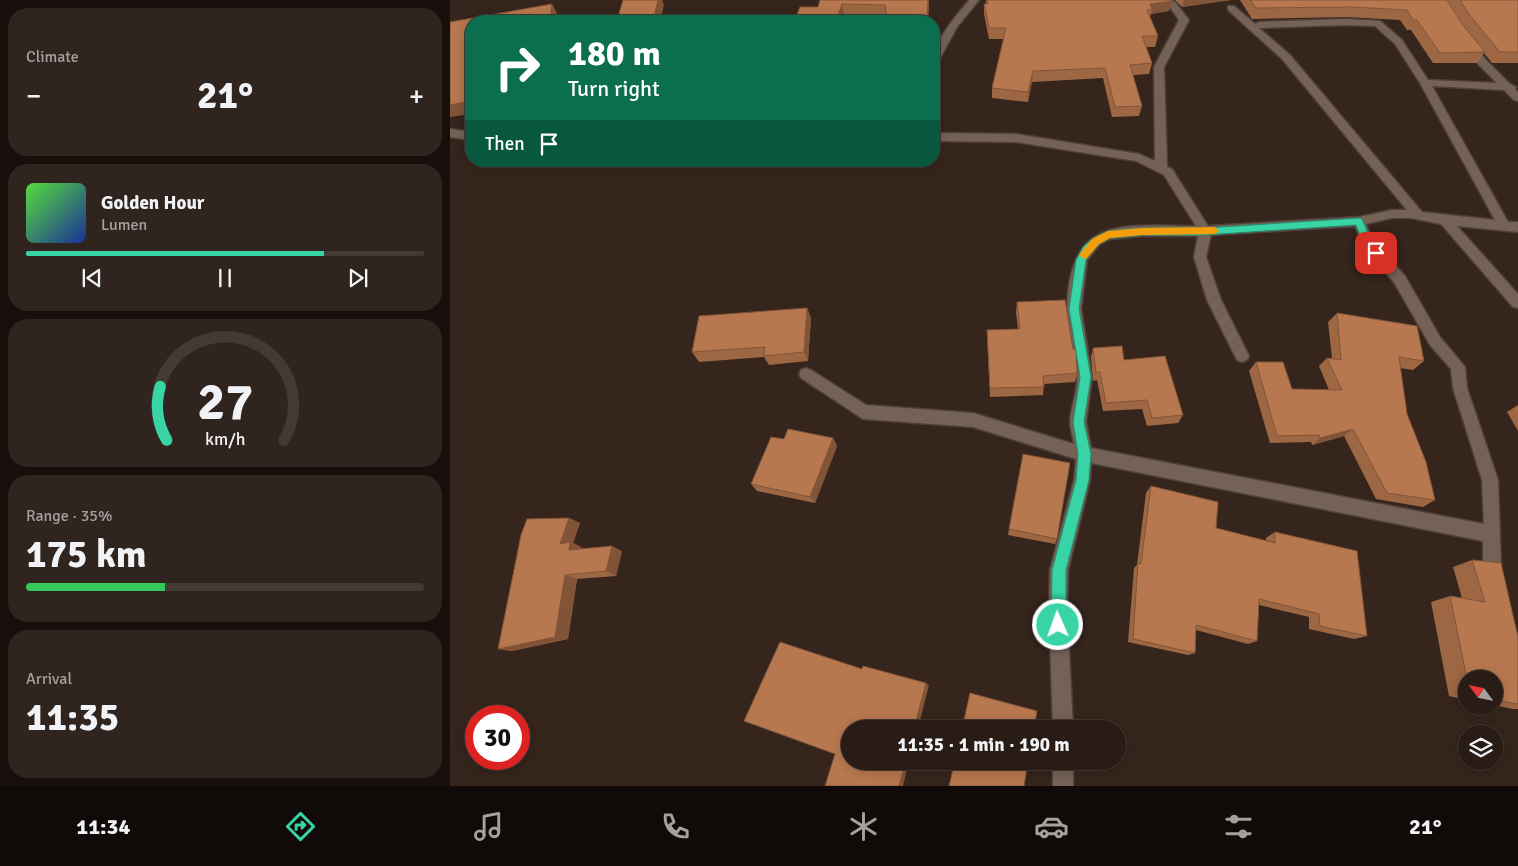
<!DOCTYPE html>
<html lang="en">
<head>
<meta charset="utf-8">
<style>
  :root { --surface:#281c15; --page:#30251e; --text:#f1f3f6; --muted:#a5a1a0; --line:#443a34; --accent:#39d4a5 }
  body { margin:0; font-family:Signika,sans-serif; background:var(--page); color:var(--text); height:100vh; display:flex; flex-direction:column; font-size:19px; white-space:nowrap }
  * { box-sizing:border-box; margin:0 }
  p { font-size:16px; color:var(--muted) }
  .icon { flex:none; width:28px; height:28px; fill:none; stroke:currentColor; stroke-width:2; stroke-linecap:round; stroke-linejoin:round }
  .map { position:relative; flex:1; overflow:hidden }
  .drawer { display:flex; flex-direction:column; gap:8px; padding:8px; background:#160f0c; width:450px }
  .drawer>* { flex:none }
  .hud { position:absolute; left:15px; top:15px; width:475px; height:152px; border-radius:20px; box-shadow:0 2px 12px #0003,0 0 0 1px var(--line); background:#0b6e4f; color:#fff; overflow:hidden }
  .needle { width:32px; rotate:303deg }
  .tools { position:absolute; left:1008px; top:670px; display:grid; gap:10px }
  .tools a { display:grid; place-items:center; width:45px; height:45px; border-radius:50%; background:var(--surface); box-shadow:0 2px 12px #0003,0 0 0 1px var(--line); font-size:25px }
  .speed { position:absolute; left:15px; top:705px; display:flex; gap:10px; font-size:25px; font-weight:700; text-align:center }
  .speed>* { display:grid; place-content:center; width:65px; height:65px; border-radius:50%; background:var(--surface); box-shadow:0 2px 12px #0003,0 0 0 1px var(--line); line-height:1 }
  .speed .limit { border:8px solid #d22; background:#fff; color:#111 }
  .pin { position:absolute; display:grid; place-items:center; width:42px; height:42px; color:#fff; margin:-21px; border-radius:10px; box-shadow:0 2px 8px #0006 }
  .me { position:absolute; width:55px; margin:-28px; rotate:358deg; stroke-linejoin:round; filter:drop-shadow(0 0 4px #0008) }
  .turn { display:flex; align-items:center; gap:18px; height:105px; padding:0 20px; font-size:22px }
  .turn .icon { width:65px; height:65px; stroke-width:2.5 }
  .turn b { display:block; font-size:35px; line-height:42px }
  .then { display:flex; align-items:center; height:48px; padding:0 20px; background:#0003; gap:10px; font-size:19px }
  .big { font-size:38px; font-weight:800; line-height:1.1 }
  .drawer .tile { flex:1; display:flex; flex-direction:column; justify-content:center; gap:8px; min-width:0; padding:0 18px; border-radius:20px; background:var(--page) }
  .drawer .dial { align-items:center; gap:0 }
  .dial svg { height:130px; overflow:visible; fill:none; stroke:var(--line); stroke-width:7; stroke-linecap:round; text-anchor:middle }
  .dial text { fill:var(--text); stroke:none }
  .song { display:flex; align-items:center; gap:15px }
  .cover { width:60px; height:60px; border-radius:8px; background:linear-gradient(135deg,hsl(110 70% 55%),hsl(230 70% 35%)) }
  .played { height:5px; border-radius:2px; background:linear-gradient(90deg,var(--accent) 75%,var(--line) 75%) }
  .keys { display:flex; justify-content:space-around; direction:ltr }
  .heat { display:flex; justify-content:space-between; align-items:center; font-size:28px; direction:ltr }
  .charge { height:8px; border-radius:4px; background:linear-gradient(90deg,#34c759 35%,var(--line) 0) }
  .trip { position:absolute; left:391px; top:720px; width:285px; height:50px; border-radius:25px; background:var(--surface); box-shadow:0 2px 12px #0003,0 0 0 1px var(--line); font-weight:800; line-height:50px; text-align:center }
  .menu { display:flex; height:80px; justify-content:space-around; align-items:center; background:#100b08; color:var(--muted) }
  .menu .icon { width:35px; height:35px }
  .menu .selected { color:var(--accent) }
  .menu b { font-size:22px; color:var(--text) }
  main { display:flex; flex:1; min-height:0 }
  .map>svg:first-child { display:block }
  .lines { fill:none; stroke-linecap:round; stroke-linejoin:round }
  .minor-casing { stroke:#4d4038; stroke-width:3 }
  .minor { fill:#746257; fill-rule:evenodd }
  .wall { fill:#9e6744 }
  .shaded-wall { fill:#815437 }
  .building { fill:#b8784f; stroke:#815437 }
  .route { fill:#39d4a5; stroke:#258a6b }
  .slow { fill:#f59e0b }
</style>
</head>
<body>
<main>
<section class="drawer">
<div class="tile"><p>Climate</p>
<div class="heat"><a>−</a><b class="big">21°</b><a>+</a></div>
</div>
<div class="tile">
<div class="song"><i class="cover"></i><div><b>Golden Hour</b><p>Lumen</p></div></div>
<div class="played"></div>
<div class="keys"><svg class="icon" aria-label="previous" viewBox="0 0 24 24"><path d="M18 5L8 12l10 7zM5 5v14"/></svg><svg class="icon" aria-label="pause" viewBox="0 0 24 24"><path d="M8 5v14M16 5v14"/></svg><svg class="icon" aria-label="next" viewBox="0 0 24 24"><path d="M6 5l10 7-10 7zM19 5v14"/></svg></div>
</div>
<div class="tile dial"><svg viewBox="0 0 100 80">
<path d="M14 69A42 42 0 1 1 86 69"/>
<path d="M14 69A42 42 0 0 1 10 36" stroke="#39d4a5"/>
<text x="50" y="56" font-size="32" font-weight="700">27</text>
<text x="50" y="72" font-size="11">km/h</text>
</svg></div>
<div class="tile"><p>Range · 35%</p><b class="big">175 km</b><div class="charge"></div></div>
<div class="tile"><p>Arrival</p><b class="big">11:35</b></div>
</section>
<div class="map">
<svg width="1068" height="786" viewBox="0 0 1068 786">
  <rect width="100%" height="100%" fill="#35251c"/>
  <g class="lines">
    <!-- minor casing -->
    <g class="minor-casing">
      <g id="minor">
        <path d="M519,0H529L507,27L488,62L484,63C484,39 505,18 519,0Z"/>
        <path d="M711,0H722L725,2L739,20L714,67L717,167L722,169L758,226L909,217L942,210H957L832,59L778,10V6H784L805,24L809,22L896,19L930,21L952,40L978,80L1047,83L1029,65L1013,43L1018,40L1021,41L1037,61L1060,84L1066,87L1065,89L1068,92V101L1064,100L1054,90L982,86L1058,222H1068V232L1007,226L1068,294V308L1063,307L991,224L961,218H942L916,224L922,239L955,276L990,337L1015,367L1017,388L1048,480L1051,567L1054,582L1051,588L1045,591L1039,588L1033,567V541L641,463L640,480L618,570L617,608L623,729H603L599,608L600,570L624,480L626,459L523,427L413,419L351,378L349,374L351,370L356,368L361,370L416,405L523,413L624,444C623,437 620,428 620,421C621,406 628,391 627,376C627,354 617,331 617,308C620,214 672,226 746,226L714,175L686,161L566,142L484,141V133L566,134L689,154L705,161L704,67L729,20L719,6ZM896,25L925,26L945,44L970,83L1045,220L972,212L840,55L809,28ZM905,226L913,244L945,284L980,345L1001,369L1003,388L1032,480L1034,524L641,448L636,422L642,377L631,309L637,260L650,244L660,239L692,236H748L744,257L757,300L787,360L792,362L797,360L799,356L771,300L756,257L761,235Z"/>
        <path d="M0,129L21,132V140L0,137Z"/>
        <rect x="603" y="761" width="20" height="25"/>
      </g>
    </g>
    <!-- minor -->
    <use href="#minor" class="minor"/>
  </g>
  <!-- wall -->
  <g class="wall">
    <path d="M370,0H479L478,21H437V16L394,15L392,21H323L345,20L368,7Z"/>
    <path d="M536,0H721L719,11L701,14L700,17L708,36L705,47H696L702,63L699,74L683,75L692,106L689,116L662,117L653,78L582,82L578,102L542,98V88L554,39H539L534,14V4H536Z"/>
    <path d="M725,0H781L732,7Z"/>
    <path d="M790,0H1068V63H1042L1034,53L1027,63H983L961,30H957L950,20L896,17L802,19Z"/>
    <path d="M567,302L627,373L625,382L594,384L593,395L540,397L537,330L568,329L566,312Z"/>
    <path d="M357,308L361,318L358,361L319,365L314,357L249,362L242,352Z"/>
    <path d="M887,313L974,361L963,370L950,368L957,414L985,500L973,507L926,499L894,436L862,445L861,442L820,443L799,371L806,362L842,389L879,390L869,366L877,358H882L878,322Z"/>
    <path d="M643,348L674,360L733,415L728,423L697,426L692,409L653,411L647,380L643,381L641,357Z"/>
    <path d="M1068,405V431L1057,412Z"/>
    <path d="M383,438L387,446L365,503L307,491L301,484L334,439Z"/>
    <path d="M701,486L766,528L816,541V538L825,532L917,636L904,639L859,629V617L809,605L807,641L798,644L746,630L745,653L738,655L678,642L684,568L687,565L696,493Z"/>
    <path d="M119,518L130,523L123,543L131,547V549L172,551L166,576L127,579L118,639L62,651L48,649Z"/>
    <path d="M559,529L607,539L605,544L558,535Z"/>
    <path d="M1022,560L1066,628L1068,637V709H1063L1044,705V679H1016V700L999,696L981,602L1000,596L1012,598L1003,567Z"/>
  </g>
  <!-- shaded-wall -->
  <g class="shaded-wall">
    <path d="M208,0H212L214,5L210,21H203Z"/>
    <path d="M478,0H479L478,21H477Z"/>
    <path d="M734,0H781L732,7Z"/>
    <path d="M722,1L719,11L701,14L702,9L700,4Z"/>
    <path d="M102,4L108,15V21H100Z"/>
    <path d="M392,4L394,15L392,21H386Z"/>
    <path d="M583,71L582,82L578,102V92Z"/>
    <path d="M21,101V114L0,117V105Z"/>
    <path d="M357,308L361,318L358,361L354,352Z"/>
    <path d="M903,429L894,436L862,445L870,438Z"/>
    <path d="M383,438L387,446L365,503L360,497Z"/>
    <path d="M119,518L130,523L123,543L131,547L130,554L119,550L110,544Z"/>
    <path d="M162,546L172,551L166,576L156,571Z"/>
    <path d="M115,575L127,579L118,639L62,651L48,649Z"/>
    <path d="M476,683L479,685L468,729H464Z"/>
    <path d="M456,761H459L453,786H449Z"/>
  </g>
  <!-- building -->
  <g class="building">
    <path d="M173,0H208L203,21H154V19L168,17Z"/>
    <path d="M370,0H478L477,21H437L435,5L392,4L386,21H323L324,19L345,20L350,7H368Z"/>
    <path d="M537,0H721L722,1L700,4L702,9L697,10L708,36H692L702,63L680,65L692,106L665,107L655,68L583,71L578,92L542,88L556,28H539L534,4H538Z"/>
    <path d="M800,0H997L1012,24L1035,52L990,53L967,20H963L957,10L901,7L806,8Z"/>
    <path d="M1010,0H1068V52H1050L1018,13Z"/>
    <path d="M102,4L100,21H21V101L0,105V22Z"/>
    <path d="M264,19L263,21H239Z"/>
    <path d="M615,300L623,349L626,350L627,373L593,376L594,387L540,388L537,330L570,329L567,302Z"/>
    <path d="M357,308L354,352L314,356L315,347L242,352L249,316Z"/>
    <path d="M887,313L967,326L974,361L949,357L957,414L976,462L985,500L937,493L903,429L870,438L869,435L827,436L806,362H833L842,389L892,390L877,358L891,360Z"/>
    <path d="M672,346L674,360L715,356L733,415L702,418L697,400L656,403L650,372H646L643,348Z"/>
    <path d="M338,429L383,438L360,497L301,484L321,437L334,439Z"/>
    <path d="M573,454L620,463L607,539L559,529Z"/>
    <path d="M701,486L768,502L766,528L825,543V532L907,551L917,636L870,626L869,614L809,599L807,641L746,625L745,653L683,639L688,563L691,564Z"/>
    <path d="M119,518L110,544L120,542L119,550L162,546L156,571L115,575L105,637L48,649L71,535L77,519Z"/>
    <path d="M1022,560L1051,563L1068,637V704L1044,700V679H1017L1000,596L1035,602Z"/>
    <path d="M330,642L412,669L413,666L476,683L464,729H400V761H456L449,786H375L385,754L294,721Z"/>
    <path d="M520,693L587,711L584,729H512Z"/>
    <path d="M505,761H578L574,786H499Z"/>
  </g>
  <!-- route -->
  <path class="route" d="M909,218L912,219L921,240L931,253L929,256H923L912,241L906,225L755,235H692L660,238L649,244L640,252L636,260L629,309L641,377L634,422L641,454L639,480L616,570V625L613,630L608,632L604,630L601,625L602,570L626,480L628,454L623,422L630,377L619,309L626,260L633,247L642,239L658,231L692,228H755Z"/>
  <!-- slow -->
  <path class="slow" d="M765,227L769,231L765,234L692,235L660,238L649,244L637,258L634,259L629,255L642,239L658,231L692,228Z"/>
</svg>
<div class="tools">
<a><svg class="needle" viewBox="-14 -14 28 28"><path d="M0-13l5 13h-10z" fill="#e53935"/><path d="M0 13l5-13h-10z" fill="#a5a1a0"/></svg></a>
<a><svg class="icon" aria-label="layers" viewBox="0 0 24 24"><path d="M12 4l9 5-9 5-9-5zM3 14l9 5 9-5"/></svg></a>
</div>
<div class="speed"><div class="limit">30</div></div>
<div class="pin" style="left:926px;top:253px;background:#d93025"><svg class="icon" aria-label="arrive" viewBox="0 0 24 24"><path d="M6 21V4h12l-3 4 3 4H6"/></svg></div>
<svg class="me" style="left:608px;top:625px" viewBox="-20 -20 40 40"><circle r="17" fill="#39d4a5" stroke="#fff" stroke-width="3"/><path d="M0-11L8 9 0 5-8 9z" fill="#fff"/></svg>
<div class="trip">11:35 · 1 min · 190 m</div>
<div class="hud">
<div class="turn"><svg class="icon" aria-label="right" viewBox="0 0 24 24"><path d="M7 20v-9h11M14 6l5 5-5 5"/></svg><div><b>180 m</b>Turn right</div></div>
<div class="then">Then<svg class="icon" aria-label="arrive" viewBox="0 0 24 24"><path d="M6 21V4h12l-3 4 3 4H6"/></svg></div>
</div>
</div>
</main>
<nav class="menu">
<b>11:34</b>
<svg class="icon selected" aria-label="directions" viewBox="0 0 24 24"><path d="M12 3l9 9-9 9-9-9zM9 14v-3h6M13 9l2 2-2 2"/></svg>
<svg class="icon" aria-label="music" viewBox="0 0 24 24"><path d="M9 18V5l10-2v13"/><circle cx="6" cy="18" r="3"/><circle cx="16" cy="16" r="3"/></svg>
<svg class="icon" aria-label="phone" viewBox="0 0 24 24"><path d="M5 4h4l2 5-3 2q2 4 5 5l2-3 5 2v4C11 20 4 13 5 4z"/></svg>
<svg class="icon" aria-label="climate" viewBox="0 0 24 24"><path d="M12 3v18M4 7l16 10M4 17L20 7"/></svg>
<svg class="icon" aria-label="car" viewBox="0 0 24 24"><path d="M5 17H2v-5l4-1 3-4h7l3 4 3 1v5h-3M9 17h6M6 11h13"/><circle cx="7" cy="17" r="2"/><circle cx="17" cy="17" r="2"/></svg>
<svg class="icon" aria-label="filters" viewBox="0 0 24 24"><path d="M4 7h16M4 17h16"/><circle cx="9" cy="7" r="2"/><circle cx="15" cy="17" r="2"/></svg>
<b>21°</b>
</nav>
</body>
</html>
